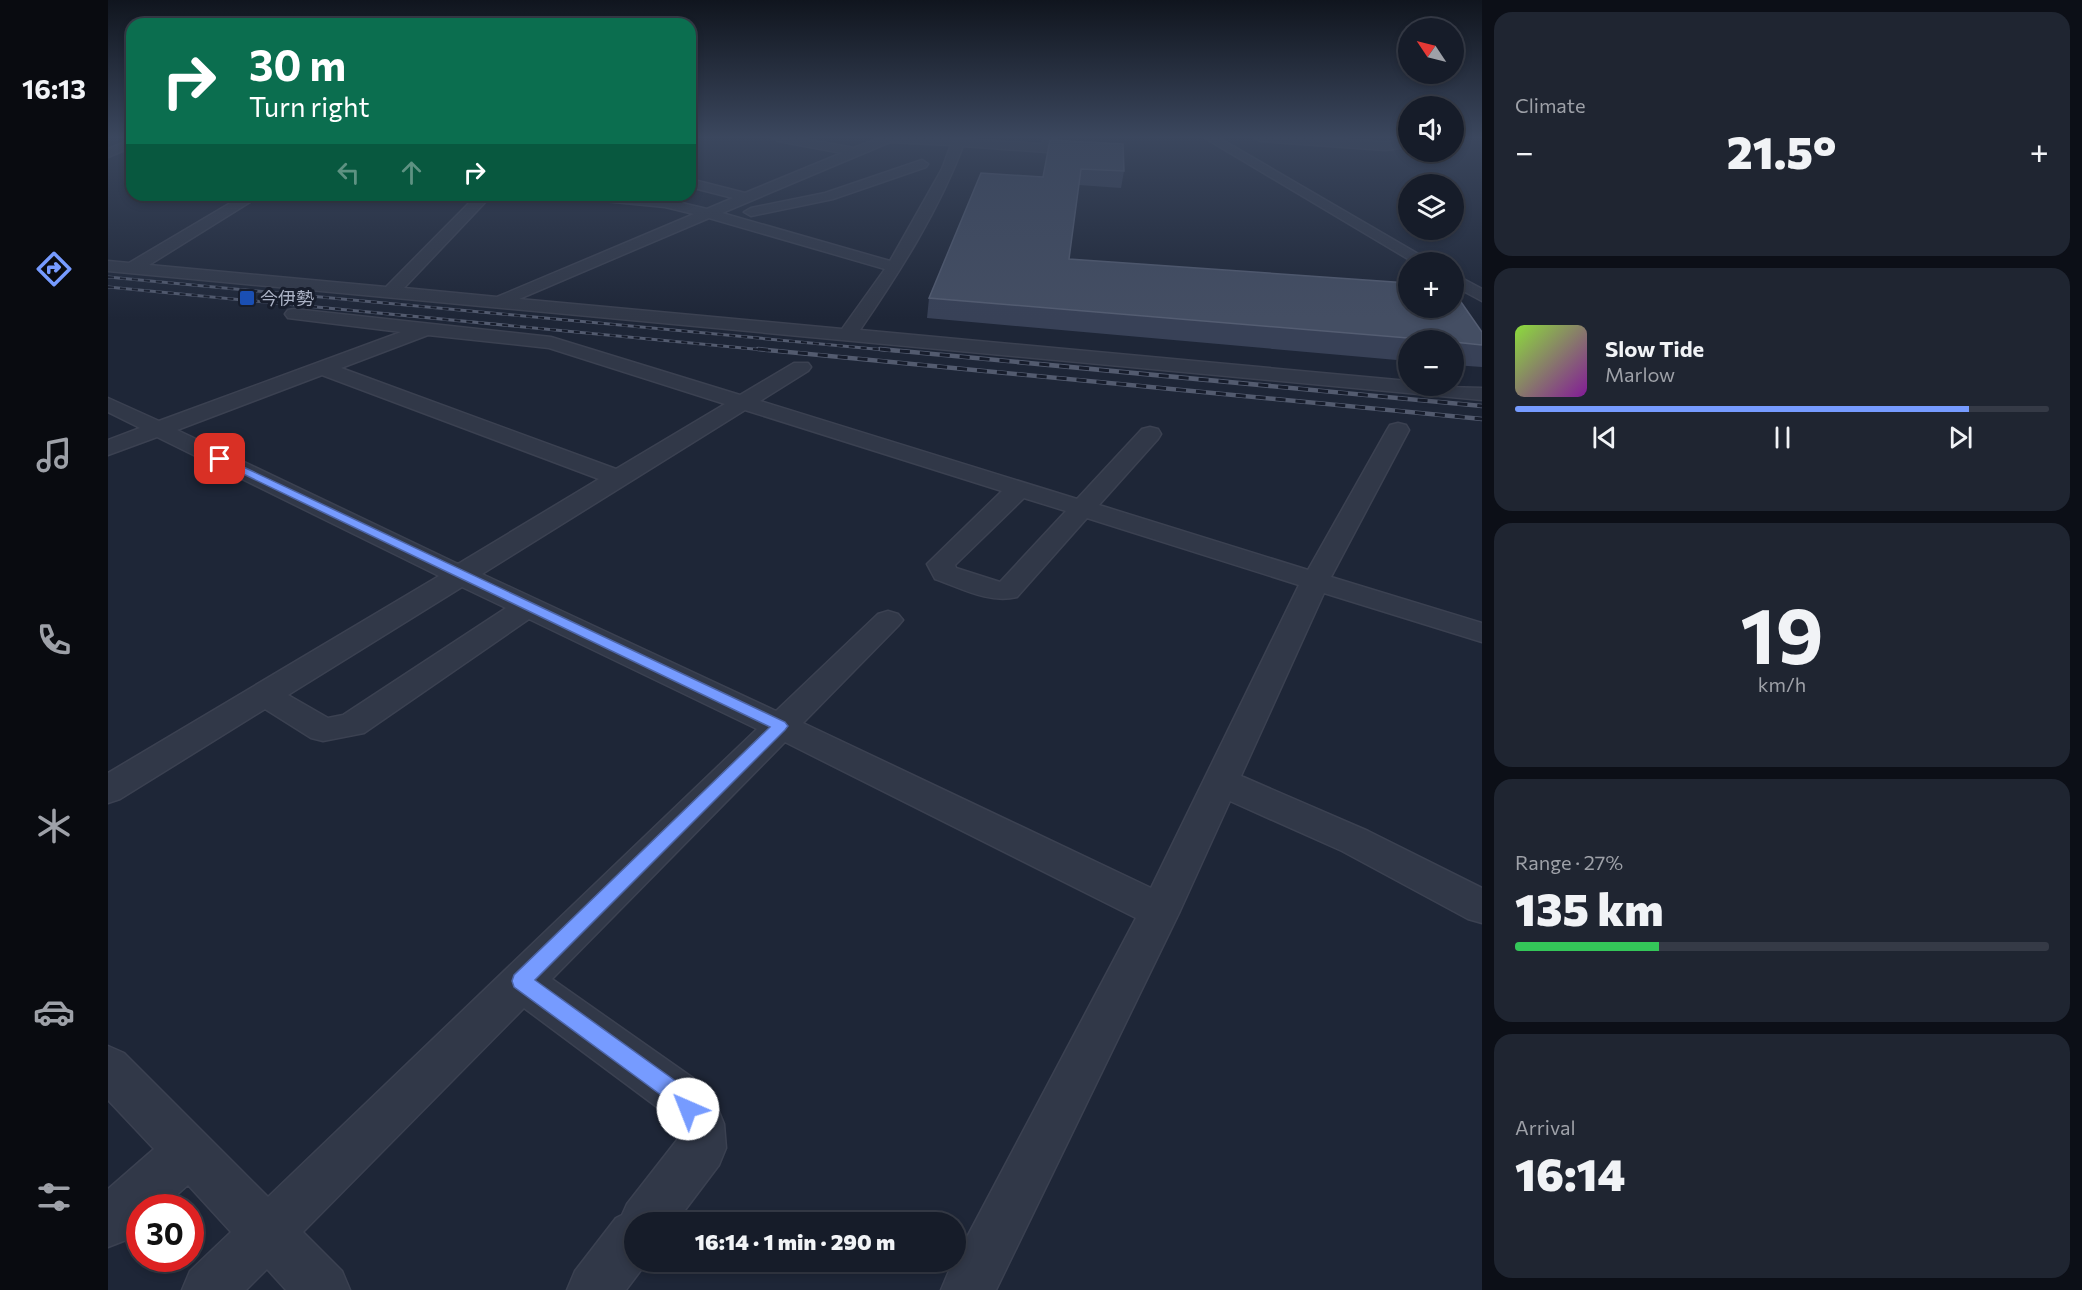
<!DOCTYPE html>
<html lang="en">
<head>
<meta charset="utf-8">
<style>
  :root { --surface:#161c29; --page:#1f2531; --text:#f1f3f6; --muted:#9ea1a8; --line:#353a46; --accent:#769bff }
  body { margin:0; font-family:Commissioner,"Noto Sans JP",sans-serif; background:var(--page); color:var(--text); height:100vh; display:flex; flex-direction:column; font-size:22px; white-space:nowrap }
  * { box-sizing:border-box; margin:0 }
  p { font-size:20px; color:var(--muted) }
  .icon { flex:none; width:33px; height:33px; fill:none; stroke:currentColor; stroke-width:2; stroke-linecap:round; stroke-linejoin:round }
  .map { position:relative; flex:1; overflow:hidden }
  .panel { display:flex; flex-direction:column; gap:12px; padding:12px; background:#0c0f17; width:600px }
  .panel>* { flex:none }
  .top-card { position:absolute; left:18px; top:18px; width:570px; height:183px; border-radius:18px; box-shadow:0 3px 9px #0003,0 0 0 2px var(--line); background:#0b6e4f; color:#fff; overflow:hidden }
  .needle { width:39px; rotate:305deg }
  .buttons { position:absolute; left:1290px; top:18px; display:grid; gap:12px }
  .buttons a { display:grid; place-items:center; width:66px; height:66px; border-radius:50%; background:var(--surface); box-shadow:0 3px 9px #0003,0 0 0 2px var(--line); font-size:30px }
  .speed { position:absolute; left:18px; top:1194px; display:flex; gap:12px; font-size:30px; font-weight:700; text-align:center }
  .speed>* { display:grid; place-content:center; width:78px; height:78px; border-radius:50%; background:var(--surface); box-shadow:0 3px 9px #0003,0 0 0 2px var(--line); line-height:1 }
  .speed .limit { border:9px solid #d22; background:#fff; color:#111 }
  .pin { position:absolute; display:grid; place-items:center; width:51px; height:51px; color:#fff; margin:-26px; border-radius:12px; box-shadow:0 3px 9px #0006 }
  .me { position:absolute; width:66px; margin:-33px; rotate:316deg; stroke-linejoin:round; filter:drop-shadow(0 0 4px #0008) }
  .turn { display:flex; align-items:center; gap:21px; height:126px; padding:0 24px; font-size:27px }
  .turn .icon { width:78px; height:78px; stroke-width:2.5 }
  .turn b { display:block; font-size:42px; line-height:51px }
  .lanes { display:flex; align-items:center; height:57px; padding:0 24px; background:#0003; justify-content:center; gap:30px; direction:ltr }
  .lanes .off { opacity:.35 }
  .big { font-size:45px; font-weight:800; line-height:1.1 }
  .panel .widget { flex:1; display:flex; flex-direction:column; justify-content:center; gap:9px; min-width:0; padding:0 21px; border-radius:18px; background:var(--page) }
  .panel .dial { align-items:center; gap:0 }
  .dial b { font-size:78px; line-height:1 }
  .song { display:flex; align-items:center; gap:18px }
  .cover { width:72px; height:72px; border-radius:9px; background:linear-gradient(135deg,hsl(90 70% 55%),hsl(290 70% 35%)) }
  .played { height:6px; border-radius:3px; background:linear-gradient(90deg,var(--accent) 85%,var(--line) 85%) }
  .keys { display:flex; justify-content:space-around; direction:ltr }
  .heat { display:flex; justify-content:space-between; align-items:center; font-size:33px; direction:ltr }
  .charge { height:9px; border-radius:4px; background:linear-gradient(90deg,#34c759 27%,var(--line) 0) }
  .trip { position:absolute; left:516px; top:1212px; width:342px; height:60px; border-radius:30px; background:var(--surface); box-shadow:0 3px 9px #0003,0 0 0 2px var(--line); font-weight:800; line-height:60px; text-align:center }
  main { display:flex; flex:1; min-height:0 }
  .tab-bar { display:flex; flex-direction:column; width:108px; justify-content:space-around; align-items:center; background:#090b10; color:var(--muted) }
  .tab-bar .icon { width:42px; height:42px }
  .tab-bar .on { color:var(--accent) }
  .tab-bar b { font-size:27px; color:var(--text) }
  .map>svg:first-child { display:block }
  .lines { fill:none; stroke-linecap:round; stroke-linejoin:round }
  .minor-casing { stroke:#3b4151; stroke-width:3 }
  .minor { fill:#313848; fill-rule:evenodd }
  .rail-far1-casing { stroke:#535b6f; stroke-width:3 }
  .rail-casing { stroke:#535b6f; stroke-width:4.5 }
  .rail-far1 { stroke:#171d2c; stroke-width:2; stroke-dasharray:6; stroke-linecap:butt }
  .rail { stroke:#171d2c; stroke-width:3; stroke-dasharray:10; stroke-linecap:butt }
  .wall { fill:#384157 }
  .building { fill:#444e63; stroke:#545d72; stroke-width:1.5 }
  .route { fill:#769bff; stroke:#4d65a6; stroke-width:1.5 }
  .transit-dot { fill:#1a4fb4; stroke:#171d2c; stroke-width:2 }
  .labels { text-anchor:middle; dominant-baseline:central; stroke-width:6; stroke-linejoin:round; paint-order:stroke }
  .far-poi-label { font-size:18px; fill:#abb2c5; stroke:#171d2c; text-anchor:start }
</style>
</head>
<body>
<main>
<nav class="tab-bar">
<b>16:13</b>
<svg class="icon on" aria-label="directions" viewBox="0 0 24 24"><path d="M12 3l9 9-9 9-9-9zM9 14v-3h6M13 9l2 2-2 2"/></svg>
<svg class="icon" aria-label="music" viewBox="0 0 24 24"><path d="M9 18V5l10-2v13"/><circle cx="6" cy="18" r="3"/><circle cx="16" cy="16" r="3"/></svg>
<svg class="icon" aria-label="phone" viewBox="0 0 24 24"><path d="M5 4h4l2 5-3 2q2 4 5 5l2-3 5 2v4C11 20 4 13 5 4z"/></svg>
<svg class="icon" aria-label="climate" viewBox="0 0 24 24"><path d="M12 3v18M4 7l16 10M4 17L20 7"/></svg>
<svg class="icon" aria-label="car" viewBox="0 0 24 24"><path d="M5 17H2v-5l4-1 3-4h7l3 4 3 1v5h-3M9 17h6M6 11h13"/><circle cx="7" cy="17" r="2"/><circle cx="17" cy="17" r="2"/></svg>
<svg class="icon" aria-label="filters" viewBox="0 0 24 24"><path d="M4 7h16M4 17h16"/><circle cx="9" cy="7" r="2"/><circle cx="15" cy="17" r="2"/></svg>
</nav>
<div class="map">
<svg width="1374" height="1290" viewBox="0 0 1374 1290">
  <rect width="100%" height="100%" fill="#1e2637"/>
  <g class="lines">
    <!-- minor casing -->
    <g class="minor-casing">
      <g id="minor">
        <path d="M664,138H690L746,148L771,138H836L934,144L936,138H948L945,148L939,152L855,146C830,212 791,273 752,330L1300,381V386L1374,388V400L0,271V261L21,263L136,195H153L41,265L278,287L369,195H384L296,288L389,297L586,214L557,207L496,201L491,200V195L557,199L599,209L625,198L582,187V179L637,193L734,153L670,141ZM782,142L843,145L834,169L782,261L614,213ZM601,218L777,269L734,329L411,299Z"/>
        <path d="M1097,138H1111L1324,262H1305Z"/>
        <path d="M1147,138H1208L1277,142L1300,140V147L1277,150L1153,141Z"/>
        <path d="M24,139V147L0,157V149Z"/>
        <path d="M814,160L820,164L818,167L725,199L643,216L636,212L643,208L717,193Z"/>
        <path d="M1346,274L1374,289V301L1346,286Z"/>
        <path d="M186,309L443,337L632,395L686,363H700L703,367L700,371L652,401L969,499L1034,429L1042,427L1050,429L1053,434L1050,439L991,505L1200,570L1279,430L1282,425L1290,423L1298,425L1301,430L1223,577L1374,623V642L1216,593L1133,776L1260,831L1374,888V923L1360,919L1234,851L1122,801L1072,911L888,1290H833L841,1271L1028,918L677,742L444,979L585,1078L609,1107L616,1124L618,1148L611,1165L568,1222H526V1262H539L518,1290H459L467,1271L508,1218L514,1215L519,1204L569,1140V1132L553,1110L416,1008L195,1232L234,1271L242,1290H178L159,1269L138,1290H74L82,1271L123,1232L80,1185L54,1208H32V1228L18,1240L0,1247V1189L46,1149L0,1100V1046L16,1053L160,1197L649,729L421,619L256,733L215,741L203,738L157,709L12,799L0,803V773L331,576L49,437L0,455V440L32,428L0,412V398L51,421L293,332L180,318L177,314L180,310ZM320,335L441,348L617,404L508,469L233,368ZM214,375L491,479L350,564L69,430ZM637,410L894,491L819,564L827,579C853,588 881,604 909,597L979,518L1191,585L1043,888L695,723L790,626L795,620L790,614L780,611L770,614L668,711L374,574ZM916,498L958,511L892,582L848,568L847,565ZM354,587L398,608L235,715L220,718L180,695Z"/>
      </g>
    </g>
    <!-- minor -->
    <use href="#minor" class="minor"/>
    <!-- rail-far1 casing -->
    <g class="rail-far1-casing">
      <g id="rail-far1">
        <path d="M0,277L788,351"/>
        <path d="M0,287L666,351"/>
      </g>
    </g>
    <!-- rail casing -->
    <g class="rail-casing">
      <g id="rail">
        <path d="M650,349L1374,419"/>
        <path d="M772,349L1374,406"/>
      </g>
    </g>
    <!-- rail-far1 -->
    <use href="#rail-far1" class="rail-far1"/>
    <!-- rail -->
    <use href="#rail" class="rail"/>
  </g>
  <!-- wall -->
  <path class="wall" d="M1015,144L1016,171L1013,188L971,185L961,259L1374,332V367L1346,365V340H1300V361L819,318L821,298L935,177Z"/>
  <!-- building -->
  <path class="building" d="M942,140L1015,144L1016,171L973,169L961,259L1300,283V308H1346V292L1374,332V345L1346,342V340H1324L821,298L873,173L935,177Z"/>
  <!-- sky -->
  <linearGradient id="sky" x2="0" y2="1"><stop stop-color="#10151e"/><stop offset="0.43" stop-color="#3b475e"/><stop offset="1" stop-color="#3b475e" stop-opacity="0"/></linearGradient>
  <rect width="1374" height="319" fill="url(#sky)"/>
  <!-- route -->
  <path class="route" d="M112,456L677,722L680,726L677,730L427,980L576,1087L591,1109L588,1116L580,1119L573,1116L561,1101L406,987L404,981L406,975L662,727L108,461L107,459Z"/>
  <!-- markers -->
  <rect class="transit-dot" x="131" y="290" width="16" height="16" rx="3"/>
  <g class="labels">
    <!-- far-poi labels -->
    <g class="far-poi-label">
      <text x="152" y="298">今伊勢</text>
    </g>
  </g>
</svg>
<div class="buttons">
<a><svg class="needle" viewBox="-14 -14 28 28"><path d="M0-13l5 13h-10z" fill="#e53935"/><path d="M0 13l5-13h-10z" fill="#9ea1a8"/></svg></a>
<a><svg class="icon" aria-label="sound" viewBox="0 0 24 24"><path d="M4 9h4l5-4v14l-5-4H4zM17 9q2 3 0 6"/></svg></a>
<a><svg class="icon" aria-label="layers" viewBox="0 0 24 24"><path d="M12 4l9 5-9 5-9-5zM3 14l9 5 9-5"/></svg></a>
<a>+</a>
<a>−</a>
</div>
<div class="speed"><div class="limit">30</div></div>
<div class="pin" style="left:112px;top:459px;background:#d93025"><svg class="icon" aria-label="arrive" viewBox="0 0 24 24"><path d="M6 21V4h12l-3 4 3 4H6"/></svg></div>
<svg class="me" style="left:580px;top:1109px" viewBox="-20 -20 40 40"><circle r="19" fill="#fff"/><path d="M0-13L10 11 0 6-10 11z" fill="#769bff"/></svg>
<div class="trip">16:14 · 1 min · 290 m</div>
<div class="top-card">
<div class="turn"><svg class="icon" aria-label="right" viewBox="0 0 24 24"><path d="M7 20v-9h11M14 6l5 5-5 5"/></svg><div><b>30 m</b>Turn right</div></div>
<div class="lanes"><svg class="icon off" aria-label="left" viewBox="0 0 24 24"><path d="M17 20v-9H6M10 6l-5 5 5 5"/></svg><svg class="icon off" aria-label="ahead" viewBox="0 0 24 24"><path d="M12 20V5M6 11l6-6 6 6"/></svg><svg class="icon" aria-label="right" viewBox="0 0 24 24"><path d="M7 20v-9h11M14 6l5 5-5 5"/></svg></div>
</div>
</div>
<section class="panel">
<div class="widget"><p>Climate</p>
<div class="heat"><a>−</a><b class="big">21.5°</b><a>+</a></div>
</div>
<div class="widget">
<div class="song"><i class="cover"></i><div><b>Slow Tide</b><p>Marlow</p></div></div>
<div class="played"></div>
<div class="keys"><svg class="icon" aria-label="previous" viewBox="0 0 24 24"><path d="M18 5L8 12l10 7zM5 5v14"/></svg><svg class="icon" aria-label="pause" viewBox="0 0 24 24"><path d="M8 5v14M16 5v14"/></svg><svg class="icon" aria-label="next" viewBox="0 0 24 24"><path d="M6 5l10 7-10 7zM19 5v14"/></svg></div>
</div>
<div class="widget dial"><b>19</b><p>km/h</p></div>
<div class="widget"><p>Range · 27%</p><b class="big">135 km</b><div class="charge"></div></div>
<div class="widget"><p>Arrival</p><b class="big">16:14</b></div>
</section>
</main>
</body>
</html>
